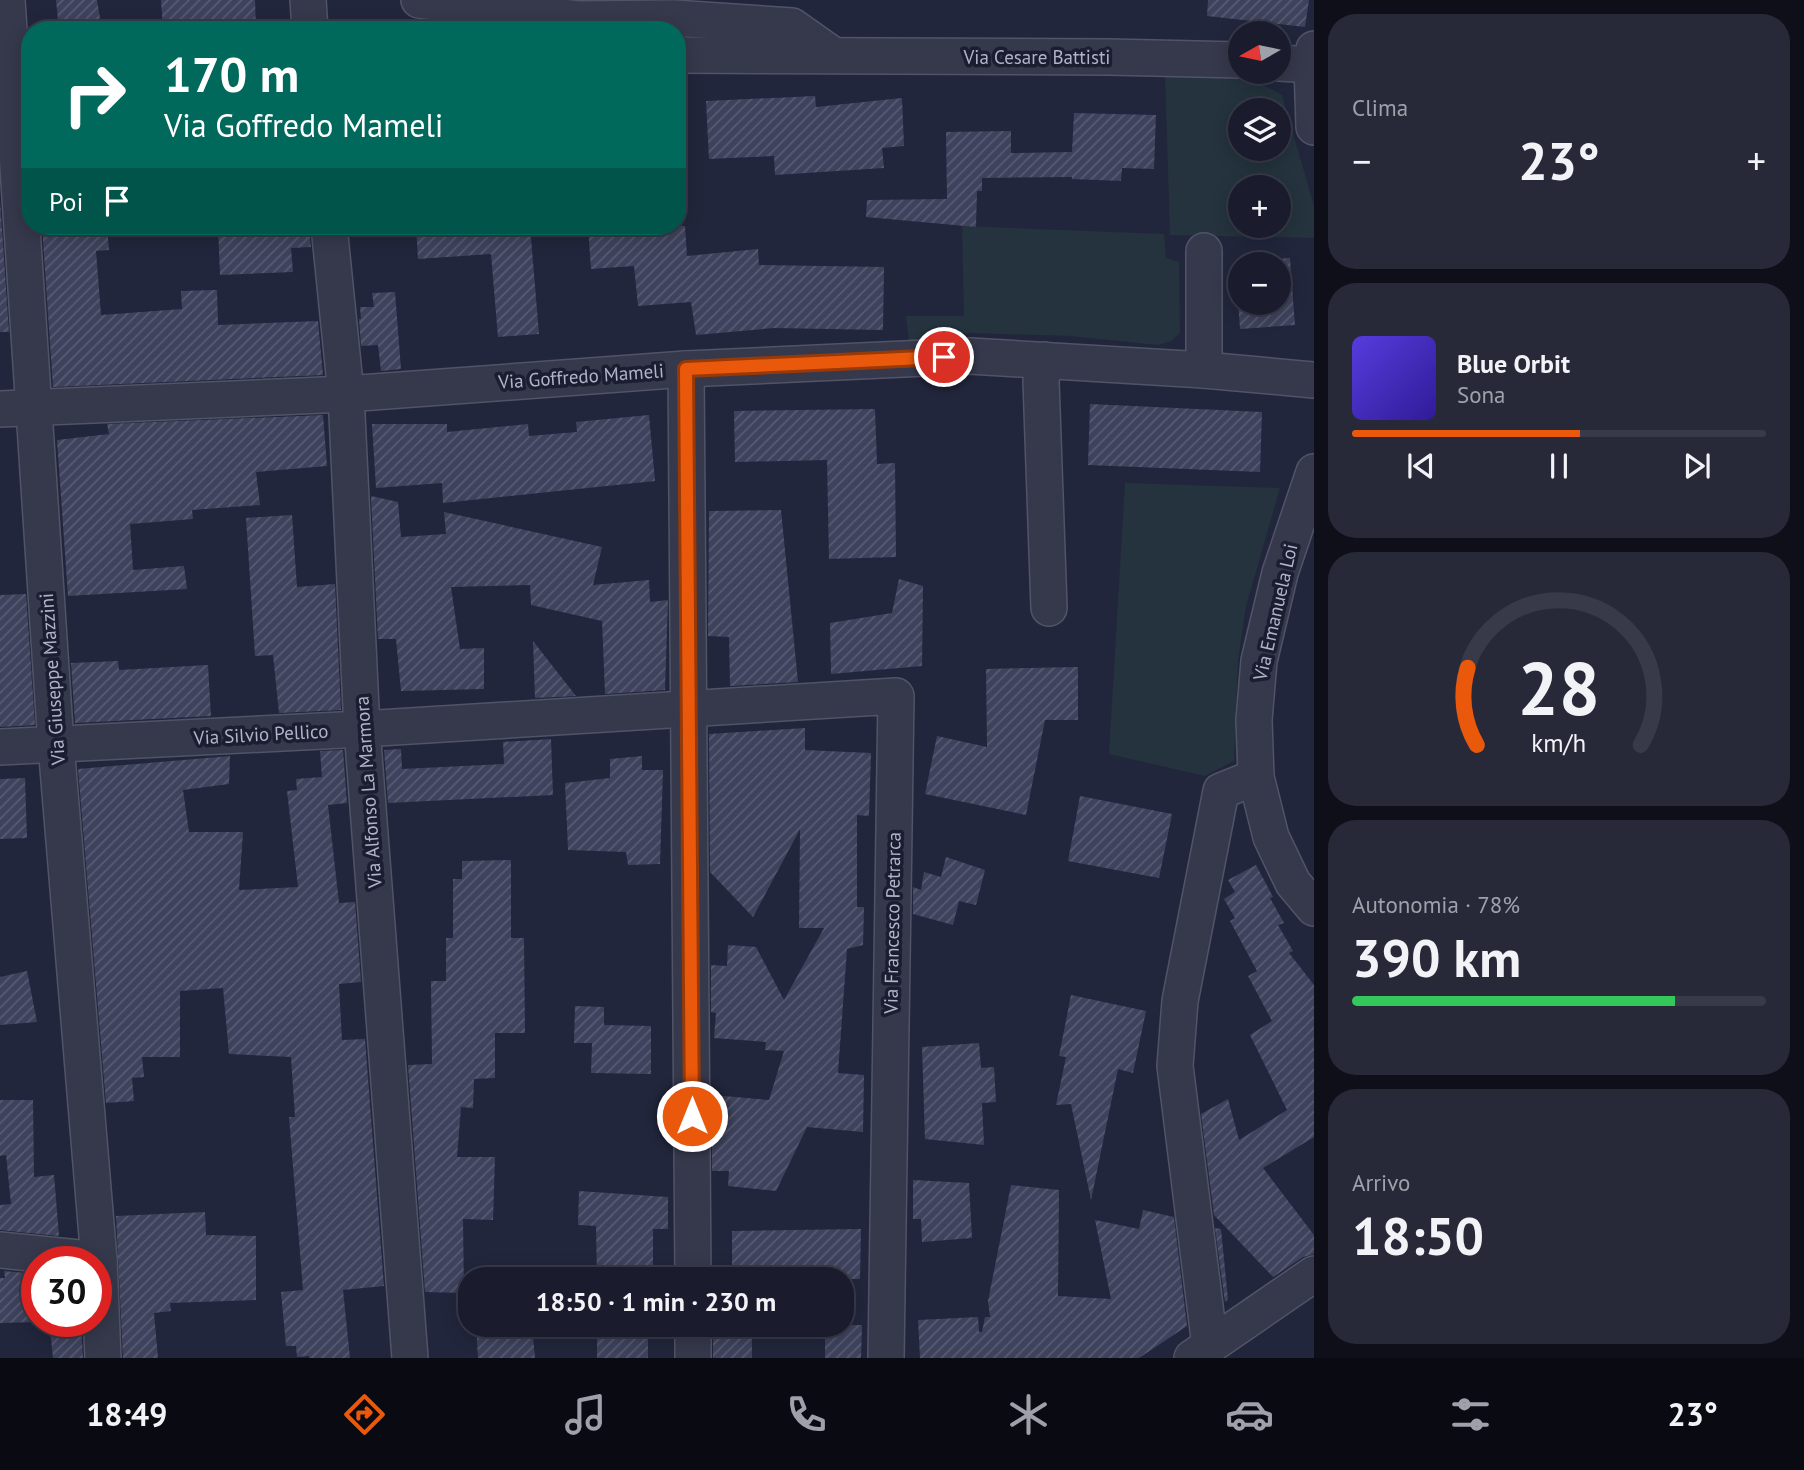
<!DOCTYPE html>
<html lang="it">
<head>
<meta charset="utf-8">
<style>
  :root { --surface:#1a1c2d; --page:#272939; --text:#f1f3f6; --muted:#9fa1aa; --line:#383a49; --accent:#ea580c }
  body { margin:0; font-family:"PT Sans",sans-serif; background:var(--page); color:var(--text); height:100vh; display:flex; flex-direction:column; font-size:26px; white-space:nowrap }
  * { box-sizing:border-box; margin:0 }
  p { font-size:23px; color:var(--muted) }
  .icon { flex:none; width:38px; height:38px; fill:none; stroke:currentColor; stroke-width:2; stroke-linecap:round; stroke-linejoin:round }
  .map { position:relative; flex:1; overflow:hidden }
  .details { display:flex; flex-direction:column; gap:14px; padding:14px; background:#0e0f19; width:490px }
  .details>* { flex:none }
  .banner { position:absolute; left:21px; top:21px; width:665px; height:214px; border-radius:28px; box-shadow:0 4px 18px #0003,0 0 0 2px var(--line); background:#00695c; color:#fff; overflow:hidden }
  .needle { width:46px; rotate:261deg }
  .controls { position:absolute; left:1228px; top:21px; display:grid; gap:14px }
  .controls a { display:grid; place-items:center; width:63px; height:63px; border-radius:50%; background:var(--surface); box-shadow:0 4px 18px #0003,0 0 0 2px var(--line); font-size:35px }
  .speed { position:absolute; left:21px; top:1246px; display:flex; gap:14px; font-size:35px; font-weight:700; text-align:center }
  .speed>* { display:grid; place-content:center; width:91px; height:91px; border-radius:50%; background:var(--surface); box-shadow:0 4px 18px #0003,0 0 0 2px var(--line); line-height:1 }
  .speed .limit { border:10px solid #d22; background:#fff; color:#111 }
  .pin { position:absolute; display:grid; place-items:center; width:60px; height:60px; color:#fff; margin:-30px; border:4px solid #fff; border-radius:50%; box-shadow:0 2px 7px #0007 }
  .me { position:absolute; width:77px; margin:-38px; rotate:0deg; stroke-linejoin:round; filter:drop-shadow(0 0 5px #0008) }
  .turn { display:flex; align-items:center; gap:24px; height:147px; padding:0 28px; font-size:32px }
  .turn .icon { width:91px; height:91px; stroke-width:2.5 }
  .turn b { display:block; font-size:49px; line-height:60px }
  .then { display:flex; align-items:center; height:66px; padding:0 28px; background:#0003; gap:14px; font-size:26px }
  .big { font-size:52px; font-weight:800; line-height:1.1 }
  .details .card { flex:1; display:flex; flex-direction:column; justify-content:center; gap:10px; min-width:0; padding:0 24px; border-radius:28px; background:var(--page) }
  .details .dial { align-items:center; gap:0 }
  .dial svg { height:182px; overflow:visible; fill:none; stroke:var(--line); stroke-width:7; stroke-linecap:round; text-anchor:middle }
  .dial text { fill:var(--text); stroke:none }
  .song { display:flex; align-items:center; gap:21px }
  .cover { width:84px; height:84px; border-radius:10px; background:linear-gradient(135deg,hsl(250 70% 55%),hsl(250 70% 35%)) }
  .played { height:7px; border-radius:4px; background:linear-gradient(90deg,var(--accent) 55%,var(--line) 55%) }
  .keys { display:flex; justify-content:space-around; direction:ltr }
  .heat { display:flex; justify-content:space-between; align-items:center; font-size:38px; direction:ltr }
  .charge { height:10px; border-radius:5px; background:linear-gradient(90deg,#34c759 78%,var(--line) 0) }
  .trip { position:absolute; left:458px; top:1267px; width:396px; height:70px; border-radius:28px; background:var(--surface); box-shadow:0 4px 18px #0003,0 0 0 2px var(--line); font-weight:800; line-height:70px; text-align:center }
  .dock { display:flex; height:112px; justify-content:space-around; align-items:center; background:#0a0b12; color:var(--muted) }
  .dock .icon { width:49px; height:49px }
  .dock .on { color:var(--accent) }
  .dock b { font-size:32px; color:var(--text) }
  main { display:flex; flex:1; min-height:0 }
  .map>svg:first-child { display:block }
  .green { fill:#24333d; fill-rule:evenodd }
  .building { fill:url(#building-hatch); fill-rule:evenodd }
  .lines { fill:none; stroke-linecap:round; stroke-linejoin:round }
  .minor-casing { stroke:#515467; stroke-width:38 }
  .minor { stroke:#36394c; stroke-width:35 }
  .route-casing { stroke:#983908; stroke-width:18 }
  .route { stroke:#ea580c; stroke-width:12 }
  .labels { text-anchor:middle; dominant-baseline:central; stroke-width:7; stroke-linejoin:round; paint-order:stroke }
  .street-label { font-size:19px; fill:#b1b4c8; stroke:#1b1e31 }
</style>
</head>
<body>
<main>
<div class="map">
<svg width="1314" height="1358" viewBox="0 0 1314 1358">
  <defs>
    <pattern id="building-hatch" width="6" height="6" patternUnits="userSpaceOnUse" patternTransform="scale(1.75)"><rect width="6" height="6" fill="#3e425c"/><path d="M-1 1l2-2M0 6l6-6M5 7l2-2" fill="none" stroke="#585b72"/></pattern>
  </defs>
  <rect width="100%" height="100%" fill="#22263c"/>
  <!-- green -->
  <g class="green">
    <path d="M1165,72C1206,75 1247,73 1282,95L1314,206V238L1170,235ZM1241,110H1279V149H1241ZM1241,187H1279V226H1241Z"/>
    <path d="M962,226L1164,234L1166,258L1179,262L1180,333L1171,341L1158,345L1071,336L971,333L909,341L906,316H964Z"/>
    <path d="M1125,483L1280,488L1246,606L1238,660L1234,761L1205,776L1109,754Z"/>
  </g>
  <!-- building -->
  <g class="building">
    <path d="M56,0H97L102,30H59Z"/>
    <path d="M161,0H255L256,30H163Z"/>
    <path d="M1208,0H1309L1305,27L1207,16Z"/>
    <path d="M815,96L816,107L902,98L904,146L882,148L884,168L775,175L774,156L709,159L706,101Z"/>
    <path d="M1074,113L1156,115L1154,169L1122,168L1121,181L1072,179V177L982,178V191H977L976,227L866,217L867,200L947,199L946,132L1011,131V153L1072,152Z"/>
    <path d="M0,200L9,332H0Z"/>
    <path d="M42,226H107L109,250L96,251L101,315L182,309L181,291L217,290L218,325L318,321L323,375L53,387Z"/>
    <path d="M218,226H309L311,247L291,248L293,272L220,275Z"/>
    <path d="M416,226H530L539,334L498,337L491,254L418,259Z"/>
    <path d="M588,226H685L687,256L758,249L759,265L884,267L883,330L774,328L696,335L691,302L638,306L634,266L591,269Z"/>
    <path d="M1290,258L1295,325L1240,329L1235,262ZM1241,264H1279V303H1241Z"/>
    <path d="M395,292L401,369L381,371L378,345L361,346L359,319H361L360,307H374L372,293Z"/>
    <path d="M1090,404L1262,412L1260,472L1088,465Z"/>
    <path d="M875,409L877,464L895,463L896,557L829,559L827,460L735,462L734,411Z"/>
    <path d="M323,415L327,466L256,472L260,505L192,510L193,519L130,524L133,570L184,566L187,589L68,596L57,440L109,434L107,424Z"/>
    <path d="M649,415L655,481L443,503L442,483L376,488L372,424H447V432L528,424L529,436L577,432L576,422Z"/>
    <path d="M371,496L398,502L401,537L446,534L444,512L602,547L593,585L649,580L650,602L668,600L665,690L605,694L602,621L531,605L530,585L451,587L460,649L484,648V689L401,691L396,639H378Z"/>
    <path d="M781,510L798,682L730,686L729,637L708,636L709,511Z"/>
    <path d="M292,515L297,587L335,584L341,710L279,713L273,655L255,656L246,518Z"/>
    <path d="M899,579L923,586L922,666L831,674L830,623L892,613Z"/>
    <path d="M26,594L35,725L0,727V595Z"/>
    <path d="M533,641L576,696L535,698Z"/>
    <path d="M118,661L119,670L208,665L211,716L75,723L71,663Z"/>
    <path d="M1078,667V720H1045L1026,815L925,794L937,736L987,747L986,669Z"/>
    <path d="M805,728V750L871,753L869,816L857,815V907H864L863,945L847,949L838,1073L864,1075L863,1132L807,1127L776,1191L728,1186L729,1171H712V1095L769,1100L784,1051L765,1050L766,1042L714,1038L716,1013L711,1012V965L727,966L728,945L756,947L784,1000L824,928H799L800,829L753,917L710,872L709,734Z"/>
    <path d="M551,739L553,795L388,803L384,750L401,749L402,769L504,764L503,742Z"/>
    <path d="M343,750L347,803L328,805L339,903L355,902L361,982L339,984L342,1040L365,1039L384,1286L343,1290L350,1358H309V1356L297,1357L296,1346H286L281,1292L303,1290L289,1117H295L291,1057L229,1054L223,988L180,991V1057H142L144,1077L132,1078L134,1101L106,1103L78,769L230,756L229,784L183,790L189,832H243L239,890L298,887L287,791L297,790L296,779L322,777L320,751Z"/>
    <path d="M642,756V770H663L660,864L628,865L626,852L568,850L565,783L610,778V759Z"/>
    <path d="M25,778L27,838L0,839V779Z"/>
    <path d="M1080,796L1172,814L1159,878L1068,861Z"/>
    <path d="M946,857L985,870L976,905L959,901L953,925L913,914V887L921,890L924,872L941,877Z"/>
    <path d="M511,860V938H524L525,1033H495V1078L474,1079L473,1108L461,1107L457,1157H495L493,1220L463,1219L464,1293L425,1292L408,1065L432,1064L431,981H446V938H453V879H462V861Z"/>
    <path d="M1256,865L1273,897L1270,898L1284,923L1278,925L1293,951L1289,953L1314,985V1137L1263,1168L1314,1235V1254L1303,1257L1273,1277L1214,1215L1201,1114L1228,1099L1239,1140L1287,1110L1250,1035L1272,1021L1248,976L1257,971L1230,921L1235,918L1224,899L1235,892L1228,880Z"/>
    <path d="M27,971L37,1022L0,1025V977Z"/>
    <path d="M1071,995L1146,1011L1133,1073L1118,1069L1091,1200L1071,1104L1056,1105L1066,1057L1059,1056Z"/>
    <path d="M575,1006L604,1007V1025L651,1026V1074L591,1073L592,1043H574Z"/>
    <path d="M979,1043L981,1068L994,1067L996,1102L982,1103L984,1145L925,1139L922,1047Z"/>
    <path d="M0,1100H33L34,1177L54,1175L59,1236L0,1230V1205L11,1204L6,1155L0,1156Z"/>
    <path d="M913,1180L969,1183L972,1238L922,1242L921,1219H913Z"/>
    <path d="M1011,1185L1059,1190L1058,1296L1111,1299L1095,1220L1139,1229L1143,1210L1174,1217L1187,1326L1139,1358H920L918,1320L978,1317L979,1332H982L985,1317H990L988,1301Z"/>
    <path d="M579,1191L668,1197V1229H653V1279H597L596,1226L578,1225Z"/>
    <path d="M205,1212L206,1235L256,1236V1300L170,1303L171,1311L154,1313L158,1358H123L116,1216Z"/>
    <path d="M1215,1228L1221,1229L1228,1300L1225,1302Z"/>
    <path d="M861,1229L860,1279H816L788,1273V1279H732V1231Z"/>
    <path d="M4,1271L37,1274V1322L0,1323V1278H5Z"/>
    <path d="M49,1321H81L83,1358H53Z"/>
    <path d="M476,1325H532L535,1358H478Z"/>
    <rect x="597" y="1325" width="51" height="33"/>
    <rect x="713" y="1325" width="39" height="33"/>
    <path d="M825,1325H862L861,1358H825Z"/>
  </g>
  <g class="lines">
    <!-- minor casing -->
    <g class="minor-casing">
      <g id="minor">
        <path d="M7,0L56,745L99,1260L103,1358"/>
        <path d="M308,0L310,30"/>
        <path d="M419,0L578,19L674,18L792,26L833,55"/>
        <path d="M1314,49L1312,65L1314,127"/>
        <path d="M677,55L1109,57L1241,60"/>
        <path d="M1279,63L1312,65"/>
        <path d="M329,226L346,394L362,729L410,1358"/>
        <path d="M1204,251V370"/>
        <path d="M1044,360L1041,381L1049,608"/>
        <path d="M686,369L693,1279"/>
        <path d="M0,409L346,394L686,369L970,356L1204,370L1314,380"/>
        <path d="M1314,472L1280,573L1259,661L1254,720L1256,777L1271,837L1293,883L1314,908"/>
        <path d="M0,747L362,729L896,696L886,1358"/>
        <path d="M0,1250L99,1260"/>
        <path d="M693,1325V1358"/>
        <path d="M1210,1346L1175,1066L1180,1001L1221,791L1256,777"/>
        <path d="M1192,1358L1314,1274"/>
      </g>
    </g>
    <!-- minor -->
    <use href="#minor" class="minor"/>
  </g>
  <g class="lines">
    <!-- route casing -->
    <g class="route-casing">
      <path id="route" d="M692,1116L686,369L944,357"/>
    </g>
    <!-- route -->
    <use href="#route" class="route"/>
  </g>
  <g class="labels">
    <!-- street labels -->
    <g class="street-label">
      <text x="1037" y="57">Via Cesare Battisti</text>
      <text transform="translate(581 376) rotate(-4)">Via Goffredo Mameli</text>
      <text transform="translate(1275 612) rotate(-77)">Via Emanuela Loi</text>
      <text transform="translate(52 679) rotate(-94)">Via Giuseppe Mazzini</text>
      <text transform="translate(261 734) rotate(-3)">Via Silvio Pellico</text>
      <text transform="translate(368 792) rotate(-94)">Via Alfonso La Marmora</text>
      <text transform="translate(892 923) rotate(-89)">Via Francesco Petrarca</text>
    </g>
  </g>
</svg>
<div class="controls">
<a><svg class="needle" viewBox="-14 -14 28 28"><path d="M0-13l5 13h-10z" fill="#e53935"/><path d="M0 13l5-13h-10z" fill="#9fa1aa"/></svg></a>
<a><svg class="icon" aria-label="layers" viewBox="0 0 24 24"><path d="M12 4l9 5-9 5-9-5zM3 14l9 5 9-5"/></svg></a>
<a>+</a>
<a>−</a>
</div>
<div class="speed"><div class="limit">30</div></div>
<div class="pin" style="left:944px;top:357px;background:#d93025"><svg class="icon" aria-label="arrive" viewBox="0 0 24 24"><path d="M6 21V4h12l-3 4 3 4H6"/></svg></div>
<svg class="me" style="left:692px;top:1116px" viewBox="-20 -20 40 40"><circle r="17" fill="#ea580c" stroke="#fff" stroke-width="3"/><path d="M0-11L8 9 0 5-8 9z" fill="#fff"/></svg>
<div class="trip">18:50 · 1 min · 230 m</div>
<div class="banner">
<div class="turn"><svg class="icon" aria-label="right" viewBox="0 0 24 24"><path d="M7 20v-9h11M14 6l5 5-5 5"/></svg><div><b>170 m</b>Via Goffredo Mameli</div></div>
<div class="then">Poi<svg class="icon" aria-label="arrive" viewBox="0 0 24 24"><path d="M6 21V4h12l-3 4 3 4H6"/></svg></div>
</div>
</div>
<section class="details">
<div class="card"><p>Clima</p>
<div class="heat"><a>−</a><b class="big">23°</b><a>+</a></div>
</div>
<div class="card">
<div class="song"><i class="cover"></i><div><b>Blue Orbit</b><p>Sona</p></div></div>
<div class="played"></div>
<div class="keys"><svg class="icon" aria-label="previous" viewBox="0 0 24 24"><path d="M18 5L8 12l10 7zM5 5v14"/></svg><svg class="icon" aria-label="pause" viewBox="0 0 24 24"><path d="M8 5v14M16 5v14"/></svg><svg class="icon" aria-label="next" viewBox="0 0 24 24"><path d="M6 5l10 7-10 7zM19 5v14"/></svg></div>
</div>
<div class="card dial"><svg viewBox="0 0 100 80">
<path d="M14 69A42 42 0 1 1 86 69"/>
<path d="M14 69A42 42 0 0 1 10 35" stroke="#ea580c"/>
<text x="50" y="56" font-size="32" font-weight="700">28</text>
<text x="50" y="72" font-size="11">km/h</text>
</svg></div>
<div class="card"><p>Autonomia · 78%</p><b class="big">390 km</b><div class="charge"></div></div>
<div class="card"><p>Arrivo</p><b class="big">18:50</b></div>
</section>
</main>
<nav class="dock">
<b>18:49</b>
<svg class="icon on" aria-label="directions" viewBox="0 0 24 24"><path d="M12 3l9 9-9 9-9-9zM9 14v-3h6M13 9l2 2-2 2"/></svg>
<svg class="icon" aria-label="music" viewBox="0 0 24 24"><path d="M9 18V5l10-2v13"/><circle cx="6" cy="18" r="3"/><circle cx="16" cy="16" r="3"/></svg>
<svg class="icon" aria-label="phone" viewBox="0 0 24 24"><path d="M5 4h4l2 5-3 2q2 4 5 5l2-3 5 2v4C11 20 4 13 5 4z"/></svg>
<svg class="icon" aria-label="climate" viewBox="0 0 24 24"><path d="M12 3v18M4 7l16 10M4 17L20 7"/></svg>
<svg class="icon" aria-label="car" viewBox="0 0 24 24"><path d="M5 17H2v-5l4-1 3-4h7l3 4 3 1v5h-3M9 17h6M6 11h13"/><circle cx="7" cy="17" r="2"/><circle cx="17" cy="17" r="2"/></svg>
<svg class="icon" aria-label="filters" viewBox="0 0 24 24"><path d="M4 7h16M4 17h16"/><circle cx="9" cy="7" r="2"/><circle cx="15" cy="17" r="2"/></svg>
<b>23°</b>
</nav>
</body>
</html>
